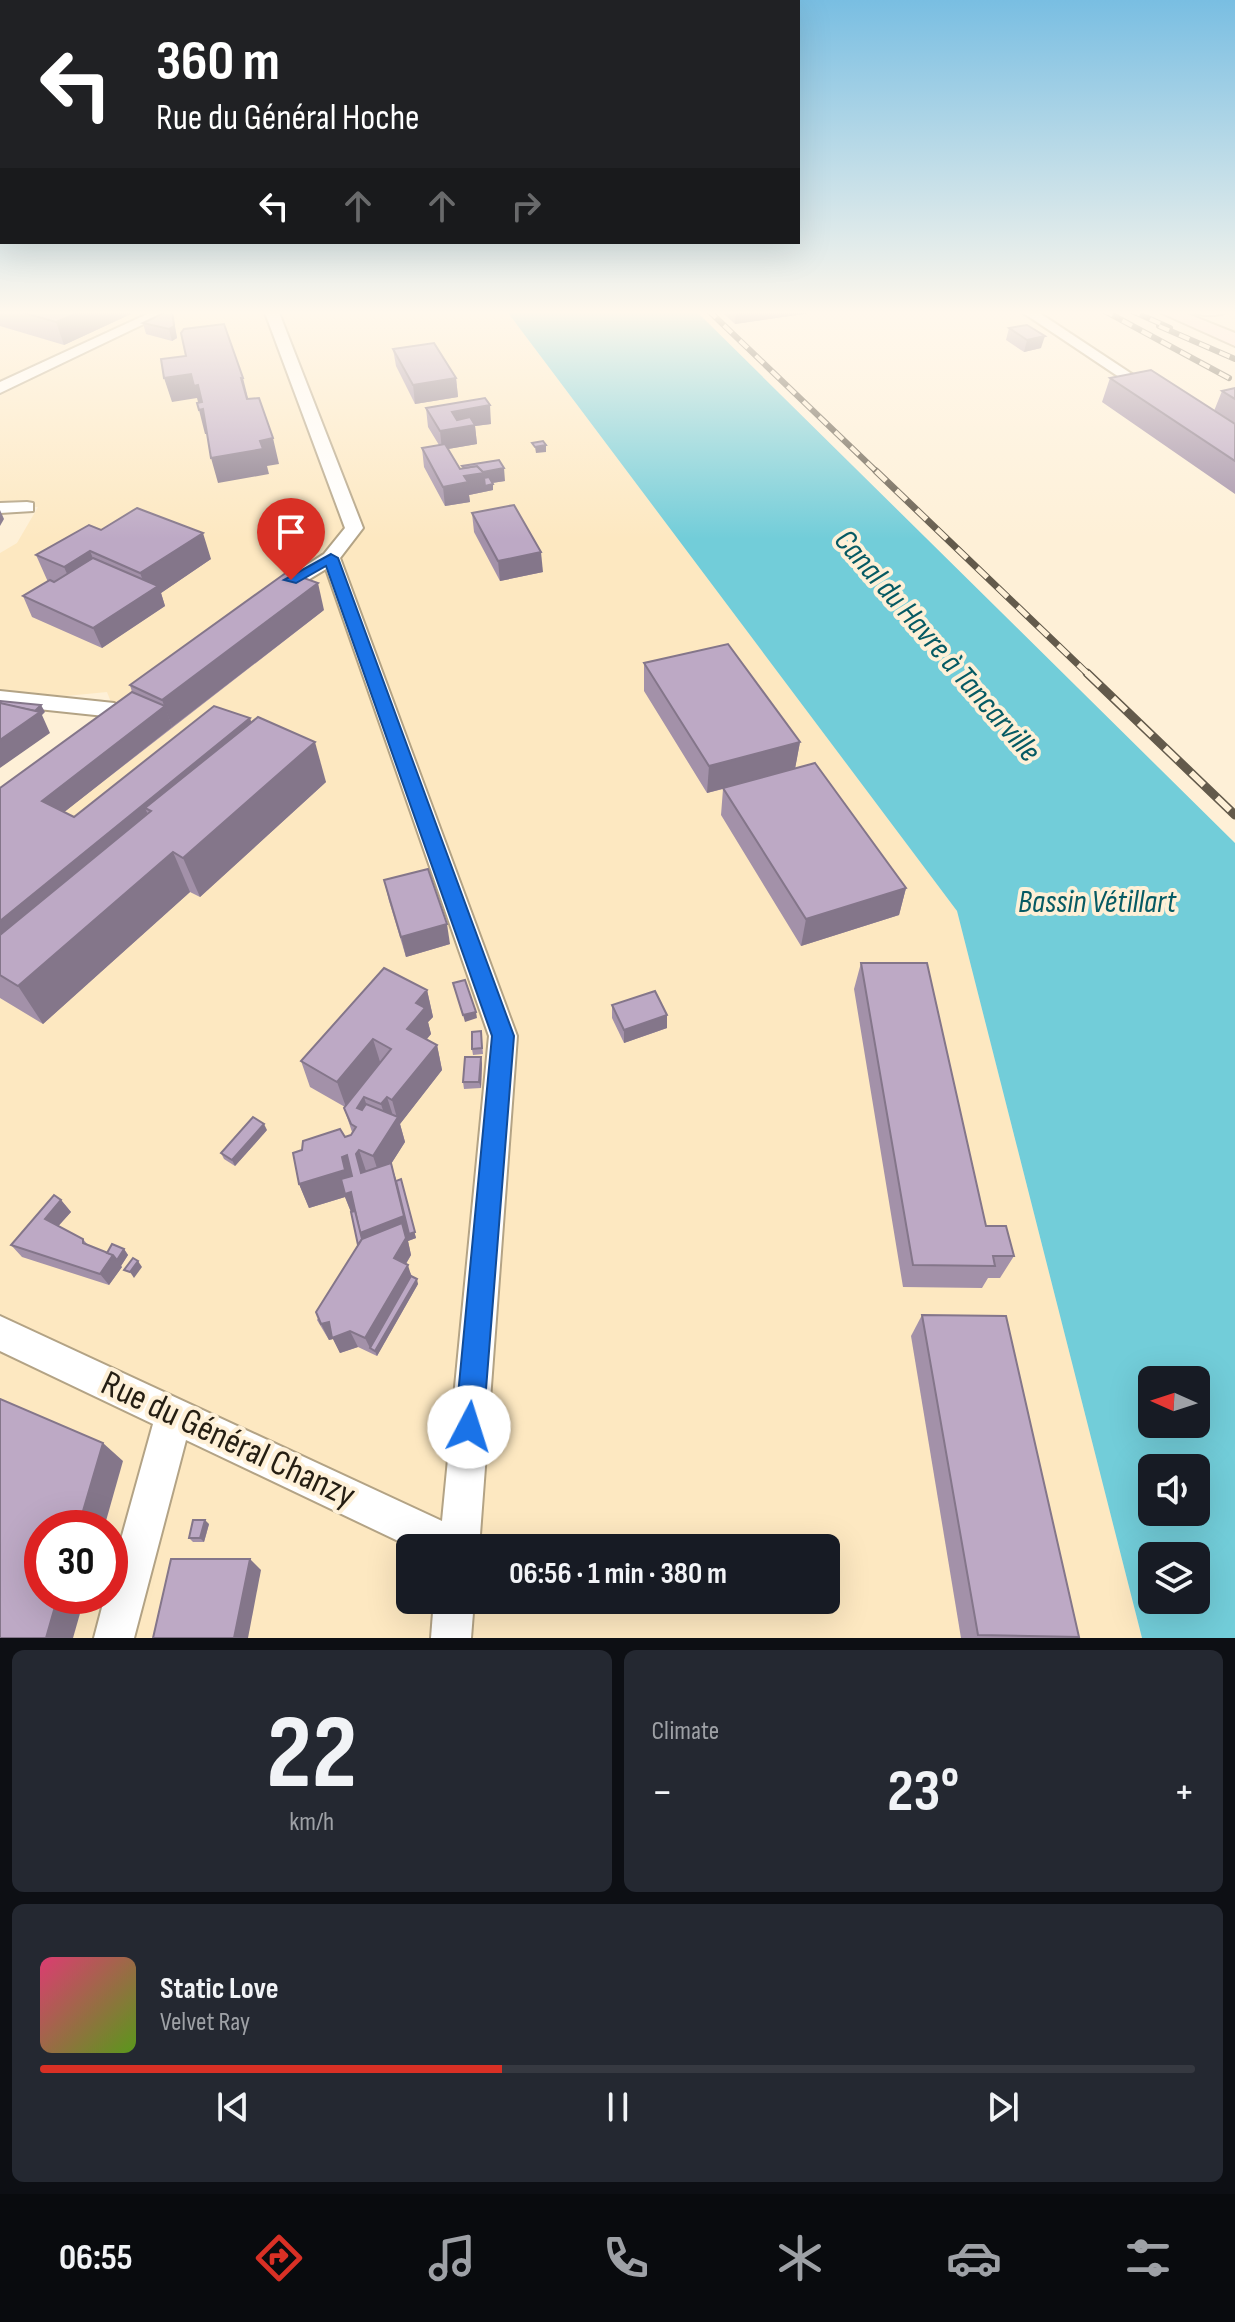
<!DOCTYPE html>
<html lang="en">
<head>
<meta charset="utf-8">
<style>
  :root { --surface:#171b24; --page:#242831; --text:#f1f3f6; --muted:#9ea1a6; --line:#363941; --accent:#d93025 }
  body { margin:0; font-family:"Sofia Sans Condensed",sans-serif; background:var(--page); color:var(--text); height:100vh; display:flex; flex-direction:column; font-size:30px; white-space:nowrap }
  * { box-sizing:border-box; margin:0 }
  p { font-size:26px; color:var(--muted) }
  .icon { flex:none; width:44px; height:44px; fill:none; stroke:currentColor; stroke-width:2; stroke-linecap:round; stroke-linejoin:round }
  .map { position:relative; height:1638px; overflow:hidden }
  .panel { display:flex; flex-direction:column; gap:12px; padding:12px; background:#0d0f14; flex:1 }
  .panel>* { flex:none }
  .banner { position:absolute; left:0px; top:0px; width:800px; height:244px; box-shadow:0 8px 32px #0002; background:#202124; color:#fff; overflow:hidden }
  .needle { width:52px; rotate:273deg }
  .controls { position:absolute; left:1138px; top:1366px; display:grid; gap:16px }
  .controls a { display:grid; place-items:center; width:72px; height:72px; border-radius:12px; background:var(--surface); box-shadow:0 8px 32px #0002; font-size:40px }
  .speed { position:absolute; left:24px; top:1510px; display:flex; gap:16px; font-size:40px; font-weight:700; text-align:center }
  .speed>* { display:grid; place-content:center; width:104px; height:104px; border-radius:50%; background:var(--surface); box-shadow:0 8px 32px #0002; line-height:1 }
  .speed .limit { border:12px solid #d22; background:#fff; color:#111 }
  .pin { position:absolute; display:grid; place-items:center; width:68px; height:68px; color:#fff; margin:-82px -34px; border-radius:50% 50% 50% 0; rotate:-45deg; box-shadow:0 0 8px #0007 }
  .pin .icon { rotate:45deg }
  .me { position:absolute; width:88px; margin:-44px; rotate:5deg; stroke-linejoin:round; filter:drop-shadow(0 0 6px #0008) }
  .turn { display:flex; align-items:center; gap:28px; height:168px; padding:0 24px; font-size:36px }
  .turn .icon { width:104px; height:104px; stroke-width:2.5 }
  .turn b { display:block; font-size:56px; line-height:68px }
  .lanes { display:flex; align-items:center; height:76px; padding:0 24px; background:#0003; justify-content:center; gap:40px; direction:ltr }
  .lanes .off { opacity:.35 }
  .big { font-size:60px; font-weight:700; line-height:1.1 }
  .panel .tile { flex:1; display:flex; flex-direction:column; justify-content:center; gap:12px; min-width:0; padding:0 28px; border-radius:12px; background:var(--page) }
  .panel .dial { align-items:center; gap:0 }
  .dial b { font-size:104px; line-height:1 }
  .song { display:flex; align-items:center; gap:24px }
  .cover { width:96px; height:96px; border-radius:12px; background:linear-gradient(135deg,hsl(340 70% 55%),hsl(90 70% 35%)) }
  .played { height:8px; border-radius:4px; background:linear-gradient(90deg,var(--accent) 40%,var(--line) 40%) }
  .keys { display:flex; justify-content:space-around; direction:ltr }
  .heat { display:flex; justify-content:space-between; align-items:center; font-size:44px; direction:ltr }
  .panel .tiles { flex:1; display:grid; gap:12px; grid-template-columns:1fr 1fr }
  .tile:last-child { grid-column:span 2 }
  .trip { position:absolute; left:396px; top:1534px; width:444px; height:80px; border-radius:12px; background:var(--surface); box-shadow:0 8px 32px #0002; font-weight:700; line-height:80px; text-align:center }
  .dock { display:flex; height:128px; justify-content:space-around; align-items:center; background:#090b0e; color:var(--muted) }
  .dock .icon { width:56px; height:56px }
  .dock .selected { color:var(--accent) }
  .dock b { font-size:36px; color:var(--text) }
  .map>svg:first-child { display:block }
  .built { fill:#fde8c1; fill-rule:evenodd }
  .water { fill:#72cdd9; fill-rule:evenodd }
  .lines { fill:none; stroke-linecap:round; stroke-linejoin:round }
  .street-casing { stroke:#b3a385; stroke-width:4 }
  .secondary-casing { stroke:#b3a385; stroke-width:4 }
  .street { fill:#fff; fill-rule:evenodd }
  .secondary { fill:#fee1dc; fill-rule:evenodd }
  .rail-far2-casing { stroke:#635a4b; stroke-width:6 }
  .rail-far1-casing { stroke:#635a4b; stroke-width:7 }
  .rail-casing { stroke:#635a4b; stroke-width:9 }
  .rail-far2 { stroke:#fef0d7; stroke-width:4; stroke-dasharray:11; stroke-linecap:butt }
  .rail-far1 { stroke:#fef0d7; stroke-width:5; stroke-dasharray:14; stroke-linecap:butt }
  .rail { stroke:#fef0d7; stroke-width:6; stroke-dasharray:18; stroke-linecap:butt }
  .wall { fill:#a391a9 }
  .shaded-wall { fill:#84768a }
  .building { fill:#bda9c5; stroke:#84768a; stroke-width:2 }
  .route { fill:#1a73e8; stroke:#114b97; stroke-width:2 }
  .labels { text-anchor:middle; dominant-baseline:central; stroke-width:8; stroke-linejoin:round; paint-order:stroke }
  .water-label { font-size:32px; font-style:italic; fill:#065a63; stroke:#fef0d7 }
  .near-street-label { font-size:36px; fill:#251e13; stroke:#fef0d7 }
</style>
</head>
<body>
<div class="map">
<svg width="1235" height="1638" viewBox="0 0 1235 1638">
  <rect width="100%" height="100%" fill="#fef0d7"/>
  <!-- built -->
  <path class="built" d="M0,310H506L957,911L1142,1638H0V793L114,710L107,692L66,696L0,690V553L17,543L38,507L0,508ZM42,1528H110V1596H42ZM410,1548H826V1600H410Z"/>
  <!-- water -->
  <path class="water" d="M506,310H695L1235,843V1638H1142L957,911ZM1152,1380H1196V1424H1152ZM1152,1468H1196V1512H1152ZM1152,1556H1196V1600H1152Z"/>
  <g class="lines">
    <!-- street casing -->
    <g class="street-casing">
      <g id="street">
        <path d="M156,310H173L0,393V382Z"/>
        <path d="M264,310H278L363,528L340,558L517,1036L479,1548H413L186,1440L134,1638H94L105,1596H110V1579L153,1424L0,1351V1316L442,1521L489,1036L326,569L280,597L273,599L263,593L324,554L345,528Z"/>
        <path d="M1019,310H1035L1159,392L1146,395Z"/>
        <path d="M1190,310H1230C1221,317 1199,317 1190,310Z"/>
        <path d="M27,502L33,503V511L0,513V503Z"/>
        <path d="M0,691L114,703L125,710L114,717L0,705Z"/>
        <path d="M434,1600H474L471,1638H431Z"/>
      </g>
    </g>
    <!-- secondary casing -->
    <g class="secondary-casing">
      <path id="secondary" d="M1155,310H1178L1235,333V346Z"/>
    </g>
    <!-- street -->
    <use href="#street" class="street"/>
    <!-- secondary -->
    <use href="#secondary" class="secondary"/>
    <!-- rail-far2 casing -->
    <g class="rail-far2-casing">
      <g id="rail-far2">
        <path d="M708,310L878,473"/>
        <path d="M1103,310L1229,378"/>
        <path d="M1130,310L1170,328"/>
        <path d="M1159,326L1235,359"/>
      </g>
    </g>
    <!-- rail-far1 casing -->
    <g class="rail-far1-casing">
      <path id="rail-far1" d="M876,471L1089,675"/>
    </g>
    <!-- rail casing -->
    <g class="rail-casing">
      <path id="rail" d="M1087,673L1235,815"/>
    </g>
    <!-- rail-far2 -->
    <use href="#rail-far2" class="rail-far2"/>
    <!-- rail-far1 -->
    <use href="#rail-far1" class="rail-far1"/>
    <!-- rail -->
    <use href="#rail" class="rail"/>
  </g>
  <!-- wall -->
  <g class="wall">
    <path d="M0,310H129L131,314L64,345L0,326Z"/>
    <path d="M172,310L177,338L172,341L146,334L143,323Z"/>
    <path d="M720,310H832L735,324Z"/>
    <path d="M1009,328L1041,348L1024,352L1006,340Z"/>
    <path d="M393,349L456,378L458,397L415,404L396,366Z"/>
    <path d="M1110,378L1214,411L1222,391L1235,388V494L1102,402Z"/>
    <path d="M426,408L491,424L475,426L477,444L448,449L460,469L463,468L462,466L505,481L492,483L493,490L469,495L470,502L445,506L424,467L422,448L439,445L428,427Z"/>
    <path d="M472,513L543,572L500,581L474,532Z"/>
    <path d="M101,530L211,559L161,593L165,606L102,648L32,617L23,596L48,582L36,555Z"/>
    <path d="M324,610L64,812L74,817L250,718L251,722L326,782L200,897L190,892L43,1024L0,998V788L132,692L130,685Z"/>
    <path d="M644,663L800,742L795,768L906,888L899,915L801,946L721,815L723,789L707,793L644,691Z"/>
    <path d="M384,880L450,944L406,957L389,901Z"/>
    <path d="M861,963L986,1226L1014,1256L1000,1278H988L982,1288L903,1287L854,989Z"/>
    <path d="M427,990L433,1017L428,1022L431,1034L427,1039L437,1045L442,1070L400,1124L405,1142L391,1164L416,1238L408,1241L411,1255L406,1264L412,1276L418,1284L377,1356L358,1347L340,1353L333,1339L329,1340L317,1320L358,1245L351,1212L345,1197L309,1208L299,1184L345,1137L351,1135L352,1132L344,1108L345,1107L310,1087L301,1061Z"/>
    <path d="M612,1005L667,1028L624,1043L612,1018Z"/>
    <path d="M481,1031L483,1054L473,1055L472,1049Z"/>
    <path d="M482,1063L481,1088L464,1089L463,1082Z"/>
    <path d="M267,1130L235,1166L224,1159L221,1153Z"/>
    <path d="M61,1200L71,1212L58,1226L83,1239L88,1245L107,1253L124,1249L128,1255L121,1266L122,1267L109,1285L22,1257L11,1245Z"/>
    <path d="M922,1315L1079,1637L1077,1638H961L911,1336Z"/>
    <path d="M209,1524L204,1542H193L189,1538Z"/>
  </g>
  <!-- shaded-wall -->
  <g class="shaded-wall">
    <path d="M84,310H129L131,314L64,345L56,322Z"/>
    <path d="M172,310L177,338L172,341L169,329Z"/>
    <path d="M736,310H832L735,324Z"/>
    <path d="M1045,336L1041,348L1024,352L1027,340Z"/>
    <path d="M191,374L198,385L210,434H205L199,410H200L197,398L172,402L164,378Z"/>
    <path d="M241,378H243L249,402H247Z"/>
    <path d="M456,378L458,397L415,404L413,385Z"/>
    <path d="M490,405L491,424L475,426L477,444L442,450L440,431L452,412Z"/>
    <path d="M273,438L279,464L267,466L269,474L218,483L211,458L260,441Z"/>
    <path d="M546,445V452L536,453L535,447Z"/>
    <path d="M504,468L505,481L485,484H493V490L469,495L470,502L445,506L443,487L467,474Z"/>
    <path d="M0,510L4,519L0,526Z"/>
    <path d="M203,533L211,559L161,593L165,606L102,648L93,628L148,593L140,573Z"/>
    <path d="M90,551L101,578L76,594L64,567Z"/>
    <path d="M541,552L543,572L500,581L498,561Z"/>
    <path d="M318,583L324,610L172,727L162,700Z"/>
    <path d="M41,705L45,712L42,715L50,733L0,768V740Z"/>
    <path d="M165,706L172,727L53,821L42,801Z"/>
    <path d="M250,718L256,739L151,811L145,808L153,825L0,952V921Z"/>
    <path d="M315,742L326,782L200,897L183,858Z"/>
    <path d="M800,742L795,769L707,793L709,766Z"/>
    <path d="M173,852L190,892L43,1024L18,986Z"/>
    <path d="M906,888L899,915L801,946L806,919Z"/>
    <path d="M447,924L450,944L406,957L401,937Z"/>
    <path d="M427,990L433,1017L428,1022L431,1034L413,1055L407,1029L416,1003Z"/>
    <path d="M476,1012L477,1018L465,1022L463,1015Z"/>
    <path d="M667,1015V1028L624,1043V1030Z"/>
    <path d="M373,1039L381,1065L346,1107L337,1082Z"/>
    <path d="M437,1045L442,1070L400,1124L405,1142L391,1164L398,1187L401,1179L416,1238L408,1241L411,1255L399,1275L329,1322L350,1331L358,1347L340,1353L333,1339L329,1340L321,1324L366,1250L345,1197L309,1208L299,1184L342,1157L347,1155L356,1179L381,1180L373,1156L397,1118L392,1100Z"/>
    <path d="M481,1057L482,1063L481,1088L479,1082Z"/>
    <path d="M364,1097L372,1122L357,1108Z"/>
    <path d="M387,1097L395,1122L389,1129L381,1104Z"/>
    <path d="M264,1124L267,1130L235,1166L232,1160Z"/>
    <path d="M359,1150L367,1174L361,1173L356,1154Z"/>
    <path d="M61,1200L71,1212L54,1231L45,1219Z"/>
    <path d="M124,1249L128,1255L121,1266L122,1267L109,1285L100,1274L113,1255Z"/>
    <path d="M138,1261L142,1267L134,1278L130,1272Z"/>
    <path d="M408,1265L413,1282L370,1348L365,1338Z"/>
    <path d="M417,1279L418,1284L377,1356L375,1351Z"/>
    <path d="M103,1443L123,1461L104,1528H78Z"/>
    <path d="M205,1520L209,1524L204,1542L200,1538Z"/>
    <path d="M250,1559L261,1570L248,1638H234Z"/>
    <path d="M58,1596H85L73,1638H46Z"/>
  </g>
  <!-- building -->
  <g class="building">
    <path d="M14,310H84L56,322Z"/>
    <path d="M170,310H172L174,326L169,329L143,323Z"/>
    <path d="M224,324L243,378H241L247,399L259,398L273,438L260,441L263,449L211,458L203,409L199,410L197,403L202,402L198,385L194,386L191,374L164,378L161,359L186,356L181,333L184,329Z"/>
    <path d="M1027,325L1045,336L1027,340L1009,328Z"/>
    <path d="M434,343L456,378L413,385L393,349Z"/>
    <path d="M1151,370L1235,424V461L1110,378Z"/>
    <path d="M1235,388V399L1222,391Z"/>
    <path d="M485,398L490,405L452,412L457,420L470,417L475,425L440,431L426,408Z"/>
    <path d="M543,441L546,445L535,447L532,443Z"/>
    <path d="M445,444L460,469L477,466L484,473L464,476L468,482L443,487L422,448Z"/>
    <path d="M499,460L504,468L483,472L477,466L464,468L462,466Z"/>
    <path d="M489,477L493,484L485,486L484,478Z"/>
    <path d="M514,505L541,552L498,561L472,513Z"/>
    <path d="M137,508L203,533L140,573L90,551L64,567L36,555L89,525L101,530Z"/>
    <path d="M93,558L158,586L93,628L23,596L50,580L54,582Z"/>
    <path d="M287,572L318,583L162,700L130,685Z"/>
    <path d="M728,644L800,742L709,766L644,663Z"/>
    <path d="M132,692L165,706L42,801L74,817L214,706L250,718L0,921V788Z"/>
    <path d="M0,701L41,705L35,711L1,704Z"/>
    <path d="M0,703L40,712L0,740Z"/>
    <path d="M258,717L315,742L183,858L173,852L18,986L0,975V935L151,811L145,808Z"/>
    <path d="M815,763L906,888L806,919L723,788Z"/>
    <path d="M428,869L447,924L401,937L384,880Z"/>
    <path d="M861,963H927L986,1226H1006L1014,1256H993L995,1266L913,1265Z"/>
    <path d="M384,968L427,990L416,1003L425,1008L407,1029L437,1045L392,1100L387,1097L381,1104L364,1097L357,1108L362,1110L366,1104L398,1117L373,1156L359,1150L356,1154L361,1173L391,1163L404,1216L360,1233L351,1192L345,1194L341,1179L352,1176L347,1155L342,1157L345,1170L299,1184L293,1153L302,1150L303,1141L340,1129L345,1137L351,1135L356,1127L351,1124L344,1108L391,1049L373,1039L337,1082L301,1061Z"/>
    <path d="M465,980L476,1012L463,1015L453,983Z"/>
    <path d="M655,991L667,1015L624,1030L612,1005Z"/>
    <path d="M481,1031L482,1048L472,1049V1032Z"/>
    <path d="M465,1057H481L479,1082H463Z"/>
    <path d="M253,1117L264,1124L232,1160L221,1153Z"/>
    <path d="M401,1179L415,1232L409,1234L396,1181Z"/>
    <path d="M54,1195L61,1200L45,1219L83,1239V1243L113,1255L100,1274L11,1245Z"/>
    <path d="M355,1211L362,1239L358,1245L351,1212Z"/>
    <path d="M402,1223L406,1238L394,1258L408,1265L365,1338L350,1331L332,1338L329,1322L321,1324L316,1312L362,1239Z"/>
    <path d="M112,1244L124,1249L117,1260L113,1255L107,1253Z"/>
    <path d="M133,1258L138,1261L130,1272L124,1270Z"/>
    <path d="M411,1276L417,1279L375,1351L370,1348Z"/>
    <path d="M922,1315L1006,1316L1079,1637L978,1635Z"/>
    <path d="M0,1399L103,1443L78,1528H42V1596H58L46,1638H0Z"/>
    <path d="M193,1520H205L200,1538H189Z"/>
    <path d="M171,1559H250L234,1638H153Z"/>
  </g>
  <!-- sky -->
  <linearGradient id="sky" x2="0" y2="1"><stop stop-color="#79bee2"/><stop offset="0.58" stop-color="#fff8ed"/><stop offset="1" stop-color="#fff8ed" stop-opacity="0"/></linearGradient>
  <rect width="1235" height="539" fill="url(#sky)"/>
  <!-- route -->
  <path class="route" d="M331,554L338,558L514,1036L483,1427L479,1437L469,1441L459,1437L455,1427L492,1036L326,566L296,583L284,580Z"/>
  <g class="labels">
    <!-- water labels -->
    <g class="water-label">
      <text transform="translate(937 646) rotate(49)">Canal du Havre à Tancarville</text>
      <text x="1097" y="902">Bassin Vétillart</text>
    </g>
    <!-- near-street labels -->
    <g class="near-street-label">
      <text transform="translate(228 1440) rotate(25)">Rue du Général Chanzy</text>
    </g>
  </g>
</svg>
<div class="controls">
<a><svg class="needle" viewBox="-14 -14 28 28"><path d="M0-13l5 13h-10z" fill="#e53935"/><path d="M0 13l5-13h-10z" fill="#9ea1a6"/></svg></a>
<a><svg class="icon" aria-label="sound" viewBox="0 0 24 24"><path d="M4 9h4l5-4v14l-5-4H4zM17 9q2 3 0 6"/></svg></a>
<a><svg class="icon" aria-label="layers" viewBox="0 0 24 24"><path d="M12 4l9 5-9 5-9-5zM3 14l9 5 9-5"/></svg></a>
</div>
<div class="speed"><div class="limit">30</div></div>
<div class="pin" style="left:291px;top:580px;background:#d93025"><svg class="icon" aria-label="arrive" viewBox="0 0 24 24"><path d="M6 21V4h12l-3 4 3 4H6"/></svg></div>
<svg class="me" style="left:469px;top:1427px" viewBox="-20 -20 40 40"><circle r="19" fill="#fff"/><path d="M0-13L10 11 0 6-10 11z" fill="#1a73e8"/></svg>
<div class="trip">06:56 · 1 min · 380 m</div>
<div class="banner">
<div class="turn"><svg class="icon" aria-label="left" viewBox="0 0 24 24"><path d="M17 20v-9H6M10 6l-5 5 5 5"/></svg><div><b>360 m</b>Rue du Général Hoche</div></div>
<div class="lanes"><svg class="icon" aria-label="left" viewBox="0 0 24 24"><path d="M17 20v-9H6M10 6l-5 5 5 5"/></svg><svg class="icon off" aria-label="ahead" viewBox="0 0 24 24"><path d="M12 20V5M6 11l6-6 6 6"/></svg><svg class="icon off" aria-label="ahead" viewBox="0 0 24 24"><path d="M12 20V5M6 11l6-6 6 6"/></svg><svg class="icon off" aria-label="right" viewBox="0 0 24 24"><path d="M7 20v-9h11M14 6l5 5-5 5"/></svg></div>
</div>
</div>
<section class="panel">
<div class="tiles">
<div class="tile dial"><b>22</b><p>km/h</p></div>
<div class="tile"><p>Climate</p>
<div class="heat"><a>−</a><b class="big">23°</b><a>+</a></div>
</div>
<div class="tile">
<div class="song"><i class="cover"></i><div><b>Static Love</b><p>Velvet Ray</p></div></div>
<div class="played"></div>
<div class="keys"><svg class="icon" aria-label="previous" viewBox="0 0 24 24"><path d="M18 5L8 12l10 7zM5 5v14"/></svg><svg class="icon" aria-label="pause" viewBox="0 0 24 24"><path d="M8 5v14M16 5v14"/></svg><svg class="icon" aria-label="next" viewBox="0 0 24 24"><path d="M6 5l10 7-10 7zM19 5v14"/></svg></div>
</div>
</div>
</section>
<nav class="dock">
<b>06:55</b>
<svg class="icon selected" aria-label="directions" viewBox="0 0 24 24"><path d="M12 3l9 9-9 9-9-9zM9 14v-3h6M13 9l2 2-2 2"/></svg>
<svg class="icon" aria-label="music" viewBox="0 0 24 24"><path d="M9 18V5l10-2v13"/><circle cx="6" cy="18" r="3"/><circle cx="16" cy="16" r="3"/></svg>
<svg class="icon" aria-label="phone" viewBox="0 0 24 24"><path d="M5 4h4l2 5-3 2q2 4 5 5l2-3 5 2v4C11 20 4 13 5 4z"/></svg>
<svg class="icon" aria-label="climate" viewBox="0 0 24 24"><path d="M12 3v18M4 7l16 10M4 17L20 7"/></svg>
<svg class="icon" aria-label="car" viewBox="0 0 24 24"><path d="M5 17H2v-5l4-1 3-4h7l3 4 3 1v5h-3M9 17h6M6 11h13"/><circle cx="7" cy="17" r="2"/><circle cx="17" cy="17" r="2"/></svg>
<svg class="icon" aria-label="filters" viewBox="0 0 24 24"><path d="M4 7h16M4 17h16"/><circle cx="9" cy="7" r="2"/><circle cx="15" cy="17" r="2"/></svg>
</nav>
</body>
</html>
